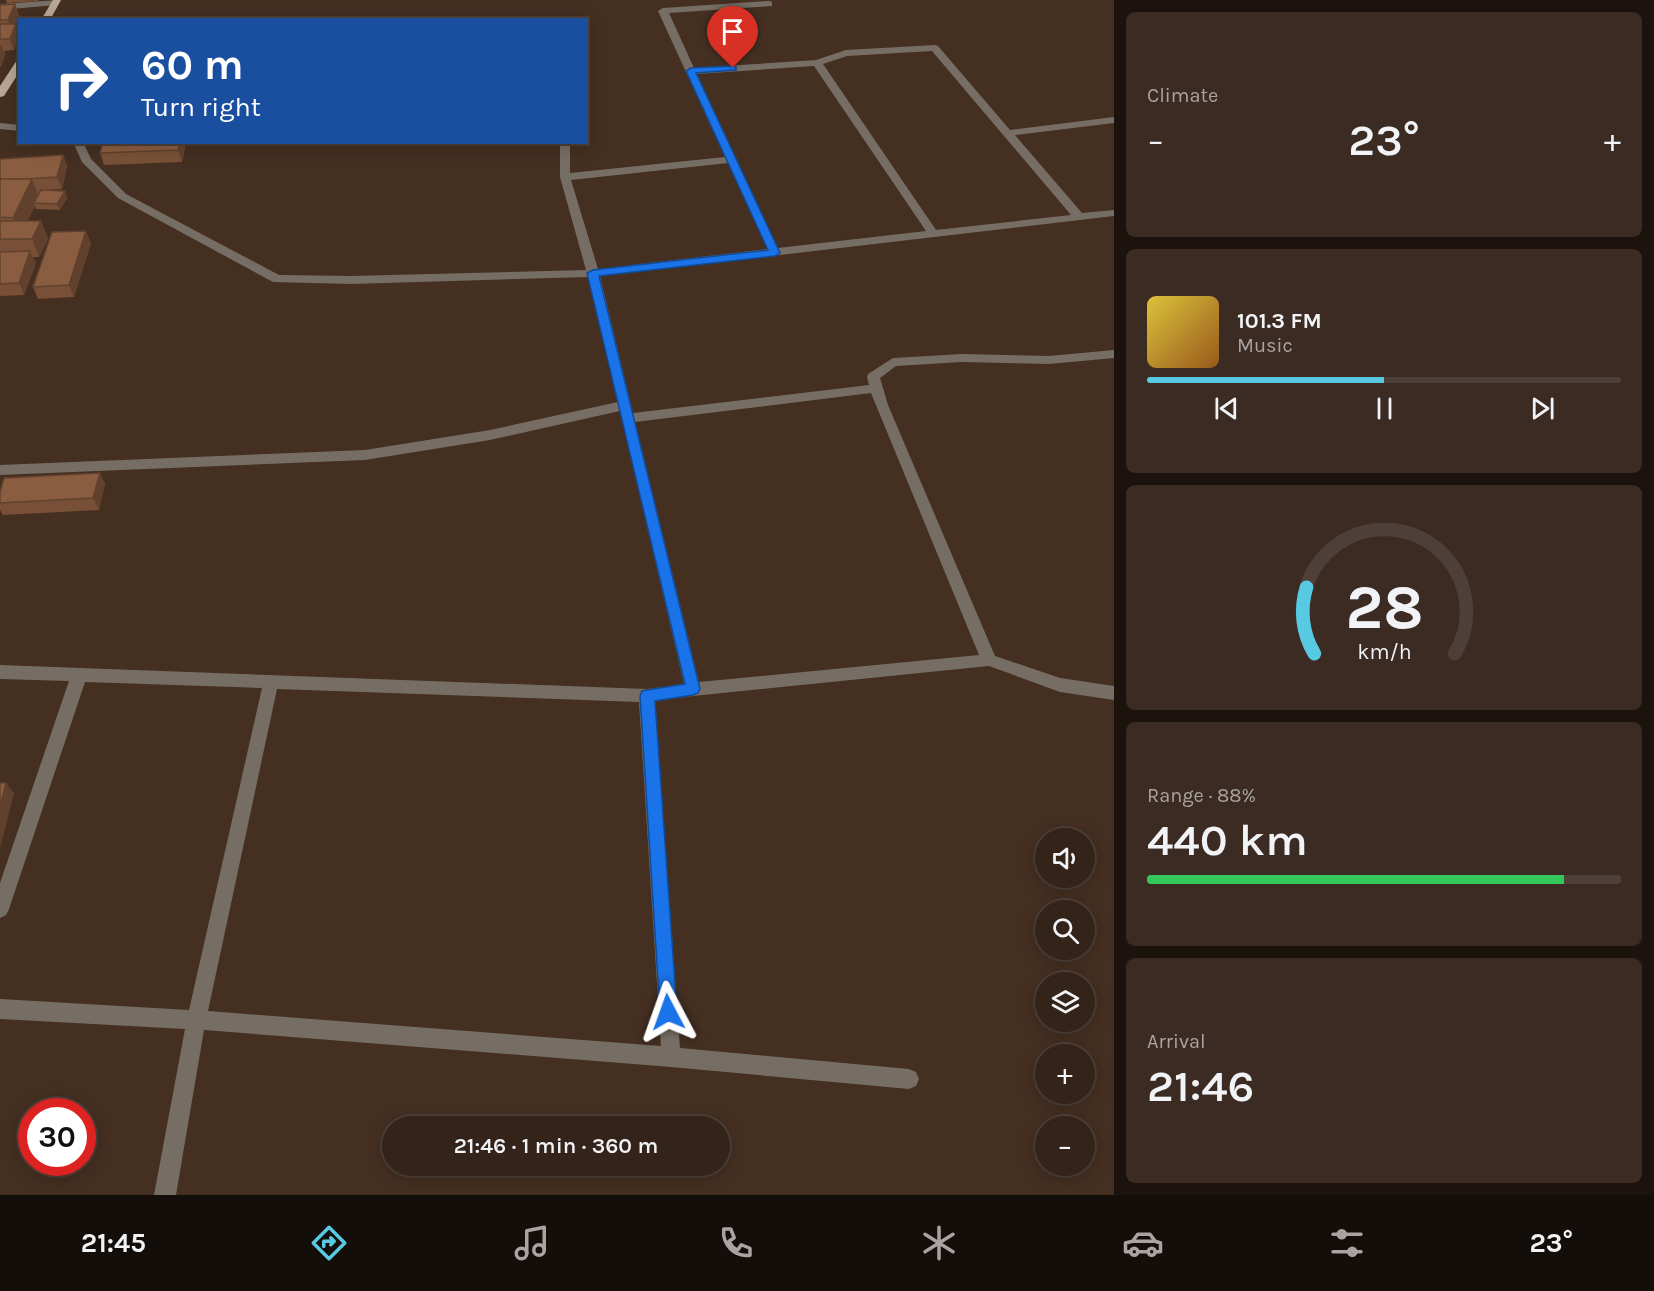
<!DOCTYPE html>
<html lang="en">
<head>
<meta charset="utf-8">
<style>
  :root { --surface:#332319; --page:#3b2b22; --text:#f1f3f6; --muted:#a9a4a2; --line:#4e4038; --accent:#58c9e3 }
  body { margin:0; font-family:Karla,sans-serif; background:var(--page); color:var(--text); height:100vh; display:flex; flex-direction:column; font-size:22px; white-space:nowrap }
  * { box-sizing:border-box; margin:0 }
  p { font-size:20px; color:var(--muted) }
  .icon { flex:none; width:33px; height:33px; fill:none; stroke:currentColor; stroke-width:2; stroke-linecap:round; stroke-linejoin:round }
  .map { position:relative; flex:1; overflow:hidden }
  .sheet { display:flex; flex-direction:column; gap:12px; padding:12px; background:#1c130e; width:540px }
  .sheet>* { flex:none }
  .hud { position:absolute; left:18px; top:18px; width:570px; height:126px; border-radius:0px; box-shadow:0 3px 15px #0003,0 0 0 2px var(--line); background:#1a4fa0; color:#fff; overflow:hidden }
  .controls { position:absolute; left:1035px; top:828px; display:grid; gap:12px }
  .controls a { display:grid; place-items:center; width:60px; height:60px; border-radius:50%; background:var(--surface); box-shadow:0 3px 15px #0003,0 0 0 2px var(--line); font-size:30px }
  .speed { position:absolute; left:18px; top:1098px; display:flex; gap:12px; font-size:30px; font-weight:700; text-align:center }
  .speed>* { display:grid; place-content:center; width:78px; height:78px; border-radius:50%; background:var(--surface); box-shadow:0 3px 15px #0003,0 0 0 2px var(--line); line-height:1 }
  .speed .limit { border:9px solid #d22; background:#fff; color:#111 }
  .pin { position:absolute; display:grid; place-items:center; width:51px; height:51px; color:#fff; margin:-62px -26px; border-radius:50% 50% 50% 0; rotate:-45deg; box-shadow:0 0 6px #0007 }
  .pin .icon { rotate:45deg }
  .me { position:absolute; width:66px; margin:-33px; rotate:356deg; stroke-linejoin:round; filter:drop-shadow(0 0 4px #0008) }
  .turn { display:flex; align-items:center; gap:21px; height:126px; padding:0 24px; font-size:27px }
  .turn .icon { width:78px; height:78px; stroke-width:2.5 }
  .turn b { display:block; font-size:42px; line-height:51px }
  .big { font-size:45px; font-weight:600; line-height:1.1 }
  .sheet .card { flex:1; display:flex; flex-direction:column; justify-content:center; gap:9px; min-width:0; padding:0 21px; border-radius:9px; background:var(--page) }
  .sheet .dial { align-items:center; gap:0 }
  .dial svg { height:156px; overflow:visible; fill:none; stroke:var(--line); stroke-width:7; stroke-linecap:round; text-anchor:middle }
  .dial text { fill:var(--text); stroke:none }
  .song { display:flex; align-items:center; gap:18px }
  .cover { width:72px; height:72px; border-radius:9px; background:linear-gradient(135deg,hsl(50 70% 55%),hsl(30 70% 35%)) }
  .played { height:6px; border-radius:3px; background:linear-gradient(90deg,var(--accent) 50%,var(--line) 50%) }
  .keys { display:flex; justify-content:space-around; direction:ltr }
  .heat { display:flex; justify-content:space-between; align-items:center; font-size:33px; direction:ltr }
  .charge { height:9px; border-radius:4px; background:linear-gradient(90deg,#34c759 88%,var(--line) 0) }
  .trip { position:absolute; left:382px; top:1116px; width:348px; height:60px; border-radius:30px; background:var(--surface); box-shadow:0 3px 15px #0003,0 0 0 2px var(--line); font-weight:600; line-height:60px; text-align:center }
  .tab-bar { display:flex; height:96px; justify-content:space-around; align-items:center; background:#140e0a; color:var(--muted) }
  .tab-bar .icon { width:42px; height:42px }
  .tab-bar .on { color:var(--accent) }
  .tab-bar b { font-size:27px; color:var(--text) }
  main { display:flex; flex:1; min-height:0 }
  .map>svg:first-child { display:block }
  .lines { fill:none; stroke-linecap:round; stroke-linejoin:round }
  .minor { fill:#766e64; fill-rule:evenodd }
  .major { fill:#b7a693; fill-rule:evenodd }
  .wall { fill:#775037 }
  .shaded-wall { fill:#61412d }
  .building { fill:#8a5d40; stroke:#61412d; stroke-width:1.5 }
  .route { fill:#1a73e8; stroke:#114b97; stroke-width:1.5 }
</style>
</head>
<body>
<main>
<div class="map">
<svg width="1114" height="1195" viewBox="0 0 1114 1195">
  <rect width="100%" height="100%" fill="#442f21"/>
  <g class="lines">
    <!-- minor -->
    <g class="minor">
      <path d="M59,0V4L56,5L0,10V4Z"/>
      <path d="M769,1L772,2V6L669,13L694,68L816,60L846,50L935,45L938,46L1010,130L1114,117V123L1015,135L1082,213L1114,210V216L600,276L633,413L869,385L867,377L868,374L893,358L962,354L1049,356L1114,350V358L1049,364L962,362L896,366L880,378L888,405L995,656L1060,678L1114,686V700L1060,692L989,666L693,696L655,701L680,1048L909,1069L916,1072L919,1079L916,1086L909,1089L671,1067L204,1030L176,1195H154L185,1029L0,1019V999L189,1010L262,688L85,682L9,909L6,915L0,918V883L69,681L0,679V665L647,689L684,684L620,411L490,440L365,460L0,475V465L365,450L490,430L618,402L588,277L351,284L273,282L118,198L82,162L73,142H83L91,159L126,194L279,275L351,276L586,270L560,177V142H570V173L725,157L658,11L663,8ZM932,51L1071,215L936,230L823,64L847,56ZM814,66L926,231L778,248L697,74ZM728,163L768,249L598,269L571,180ZM871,393L979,655L699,682L635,422ZM277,689L639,702L661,1046L208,1011Z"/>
      <path d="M0,123L20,125V131L0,129Z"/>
    </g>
    <!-- major -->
    <g class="major">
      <path d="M53,0H61L50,20H41Z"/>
      <path d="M20,59V71L4,96L0,97V86L17,60Z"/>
    </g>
  </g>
  <!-- wall -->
  <g class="wall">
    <path d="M6,0H39L38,1L7,3Z"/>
    <path d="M15,4L19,16L16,24L20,35L14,50L4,51L5,55L1,66H0V5Z"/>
    <path d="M103,142H184L185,147L182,162L104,165L100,153Z"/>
    <path d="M63,155L67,166L62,189L45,190L65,191L67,198L60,210L36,209L35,206L27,221H41L48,239L39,257H33L36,263L24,295L0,296V159Z"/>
    <path d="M91,243L74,297L38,299L33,287Z"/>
    <path d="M100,473L105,484L99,510L3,515L0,510V492Z"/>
  </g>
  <!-- shaded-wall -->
  <g class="shaded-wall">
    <path d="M15,4L19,16L16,24L20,35L14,50L10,39L12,31L8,20Z"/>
    <path d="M1,44L5,55L1,66L0,63V46Z"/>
    <path d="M180,142H184L185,147L182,162L178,150Z"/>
    <path d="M63,155L67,166L62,189L57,177Z"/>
    <path d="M32,179L39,197L34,203L35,206L20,235L13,218Z"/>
    <path d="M65,191L67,198L60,210L57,204Z"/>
    <path d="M41,221L48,239L39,257L32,239Z"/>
    <path d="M86,231L91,243L74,297L69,285Z"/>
    <path d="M30,251L36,263L24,295L19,283Z"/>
    <path d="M100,473L105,484L99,510L93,498Z"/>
    <path d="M6,783L14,793L0,848V807Z"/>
  </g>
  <!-- building -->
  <g class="building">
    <path d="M15,4L8,20H0V5Z"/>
    <path d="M0,24H16L10,39H0Z"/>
    <path d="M103,142H180L178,150L100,153Z"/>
    <path d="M63,155L57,177L26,179H0V159Z"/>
    <path d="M0,179H32L13,218L0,217Z"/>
    <path d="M41,190L65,191L57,204L34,203Z"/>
    <path d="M0,221H41L32,239H0Z"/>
    <path d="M86,231L69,285L33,287L52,232Z"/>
    <path d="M30,251L19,283L0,284V252Z"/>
    <path d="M100,473L93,498L0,503V492L4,478Z"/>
    <path d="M0,783H6L0,807Z"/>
  </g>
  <!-- route -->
  <path class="route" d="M733,66L736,67V70L696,73L780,253L775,256L599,276L700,689L698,693L693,695L655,701L677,1012L675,1018L668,1020L662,1018L660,1012L640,696L642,691L647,690L685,684L587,273L593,270L768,250L686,71L691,68Z"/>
</svg>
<div class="controls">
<a><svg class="icon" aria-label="sound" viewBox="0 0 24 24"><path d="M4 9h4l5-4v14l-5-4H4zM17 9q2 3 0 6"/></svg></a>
<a><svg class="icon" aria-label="search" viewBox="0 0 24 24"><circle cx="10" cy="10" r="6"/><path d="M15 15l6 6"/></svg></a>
<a><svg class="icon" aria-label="layers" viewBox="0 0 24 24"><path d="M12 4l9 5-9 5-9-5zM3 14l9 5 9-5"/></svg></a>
<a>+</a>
<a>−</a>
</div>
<div class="speed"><div class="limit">30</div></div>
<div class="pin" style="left:733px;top:68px;background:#d93025"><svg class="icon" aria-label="arrive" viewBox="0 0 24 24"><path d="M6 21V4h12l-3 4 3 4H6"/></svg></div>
<svg class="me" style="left:668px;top:1012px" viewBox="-20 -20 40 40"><path d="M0-17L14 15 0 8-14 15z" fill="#1a73e8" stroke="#fff" stroke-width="4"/></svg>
<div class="trip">21:46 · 1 min · 360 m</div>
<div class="hud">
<div class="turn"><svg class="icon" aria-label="right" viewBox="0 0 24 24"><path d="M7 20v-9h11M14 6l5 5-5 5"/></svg><div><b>60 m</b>Turn right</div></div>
</div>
</div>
<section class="sheet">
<div class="card"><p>Climate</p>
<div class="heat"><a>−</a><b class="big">23°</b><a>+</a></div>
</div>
<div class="card">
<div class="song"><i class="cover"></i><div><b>101.3 FM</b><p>Music</p></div></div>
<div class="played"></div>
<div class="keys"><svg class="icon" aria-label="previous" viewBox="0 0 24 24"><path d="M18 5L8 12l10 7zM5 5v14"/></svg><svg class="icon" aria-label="pause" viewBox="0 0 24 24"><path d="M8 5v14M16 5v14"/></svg><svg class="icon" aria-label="next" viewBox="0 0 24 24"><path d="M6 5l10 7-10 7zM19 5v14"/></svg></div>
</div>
<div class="card dial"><svg viewBox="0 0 100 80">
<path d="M14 69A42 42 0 1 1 86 69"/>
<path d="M14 69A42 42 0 0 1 10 35" stroke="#58c9e3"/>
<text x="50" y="56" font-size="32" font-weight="700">28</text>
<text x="50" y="72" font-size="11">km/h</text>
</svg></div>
<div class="card"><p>Range · 88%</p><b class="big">440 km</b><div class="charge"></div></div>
<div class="card"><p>Arrival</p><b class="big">21:46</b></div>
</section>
</main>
<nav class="tab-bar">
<b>21:45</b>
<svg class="icon on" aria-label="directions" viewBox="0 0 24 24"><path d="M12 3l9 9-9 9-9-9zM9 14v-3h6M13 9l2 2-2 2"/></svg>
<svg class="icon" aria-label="music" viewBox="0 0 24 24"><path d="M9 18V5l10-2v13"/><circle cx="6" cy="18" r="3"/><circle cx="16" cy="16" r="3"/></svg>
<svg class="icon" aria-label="phone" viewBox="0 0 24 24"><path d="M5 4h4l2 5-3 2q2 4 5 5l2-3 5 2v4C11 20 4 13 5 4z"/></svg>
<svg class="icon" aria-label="climate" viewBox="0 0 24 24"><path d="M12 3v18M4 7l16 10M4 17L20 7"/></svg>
<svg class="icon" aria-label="car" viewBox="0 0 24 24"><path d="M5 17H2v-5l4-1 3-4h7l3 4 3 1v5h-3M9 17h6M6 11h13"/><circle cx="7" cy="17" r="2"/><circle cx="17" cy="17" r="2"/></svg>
<svg class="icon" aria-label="filters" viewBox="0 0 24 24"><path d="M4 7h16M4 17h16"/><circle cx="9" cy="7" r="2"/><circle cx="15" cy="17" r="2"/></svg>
<b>23°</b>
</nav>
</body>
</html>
